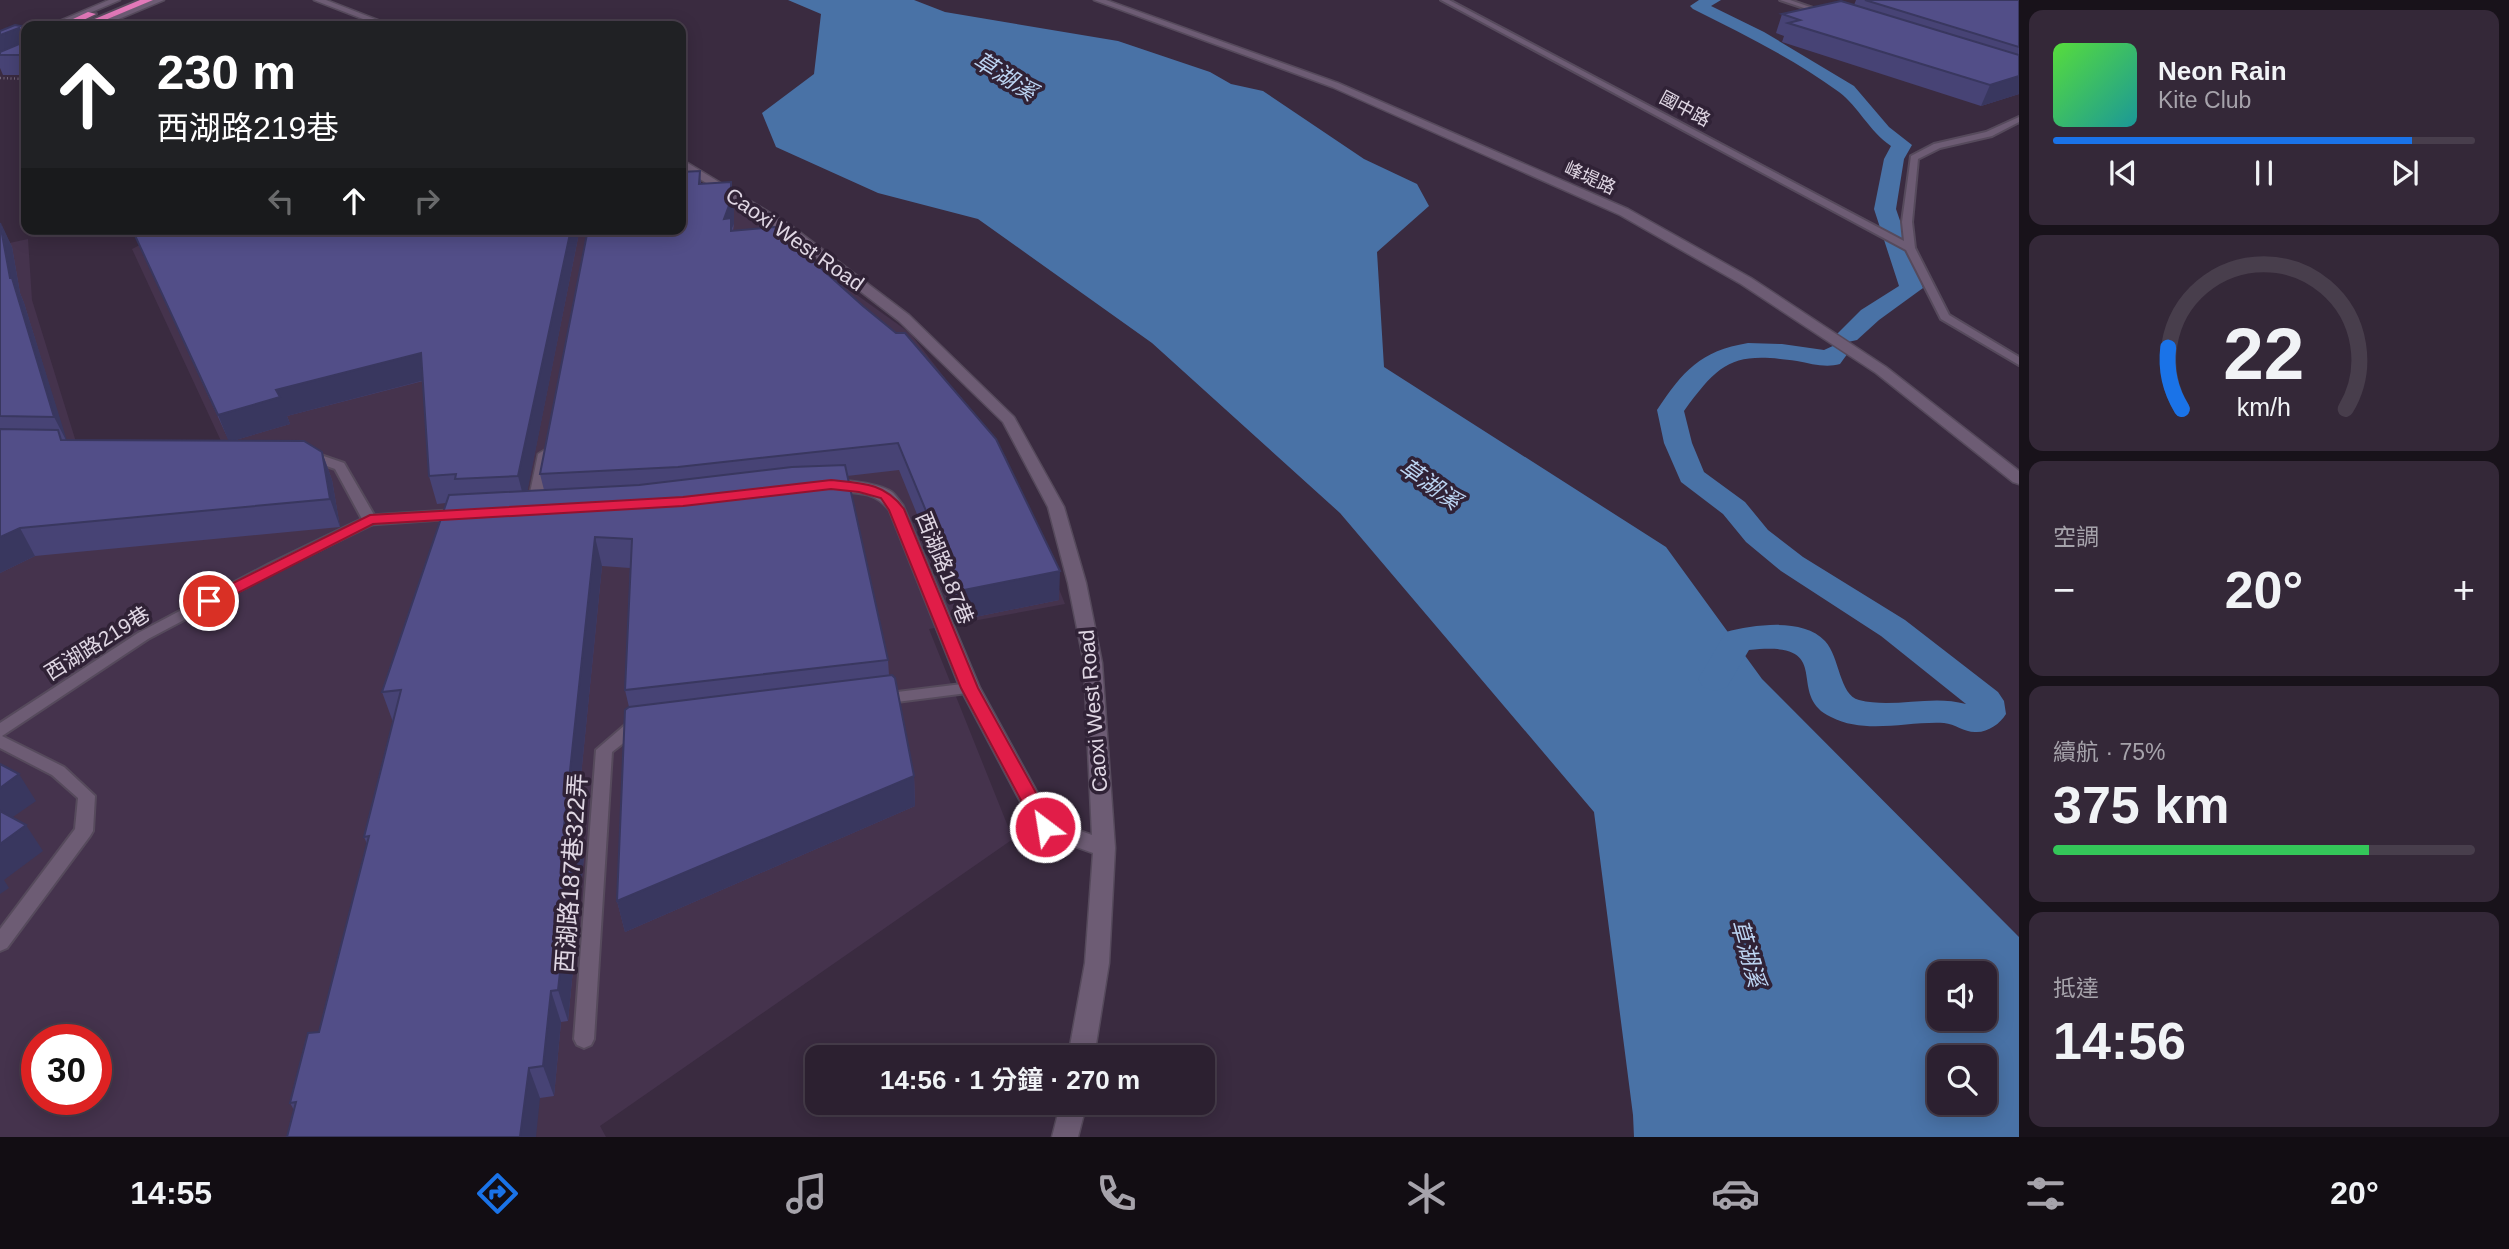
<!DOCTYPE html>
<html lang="zh-TW">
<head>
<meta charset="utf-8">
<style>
  :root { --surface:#2c2030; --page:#342838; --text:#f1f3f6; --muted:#a6a3ab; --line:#483e4c; --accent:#1a73e8 }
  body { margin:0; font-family:Helvetica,"Noto Sans TC",sans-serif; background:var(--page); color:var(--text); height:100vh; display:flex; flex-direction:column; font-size:26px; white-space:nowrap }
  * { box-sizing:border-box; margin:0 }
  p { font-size:23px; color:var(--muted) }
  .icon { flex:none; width:38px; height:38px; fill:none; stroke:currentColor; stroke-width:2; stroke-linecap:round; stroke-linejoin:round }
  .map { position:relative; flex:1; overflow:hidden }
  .side { display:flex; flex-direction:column; gap:10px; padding:10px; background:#18121a; width:490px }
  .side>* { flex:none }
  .guide { position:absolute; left:21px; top:21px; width:665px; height:214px; border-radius:14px; box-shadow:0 4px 18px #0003,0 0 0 2px var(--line); background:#202124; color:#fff; overflow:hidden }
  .buttons { position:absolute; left:1927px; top:961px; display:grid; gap:14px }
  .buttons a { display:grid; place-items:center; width:70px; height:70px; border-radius:14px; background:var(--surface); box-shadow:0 4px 18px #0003,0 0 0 2px var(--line); font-size:35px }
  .speed { position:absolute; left:21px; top:1024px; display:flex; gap:14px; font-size:35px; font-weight:700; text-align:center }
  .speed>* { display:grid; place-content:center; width:91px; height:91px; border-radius:50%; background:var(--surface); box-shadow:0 4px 18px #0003,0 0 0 2px var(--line); line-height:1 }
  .speed .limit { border:10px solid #d22; background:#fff; color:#111 }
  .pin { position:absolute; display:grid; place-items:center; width:60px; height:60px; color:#fff; margin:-30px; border:4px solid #fff; border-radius:50%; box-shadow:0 2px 7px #0007 }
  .me { position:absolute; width:77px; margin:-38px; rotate:329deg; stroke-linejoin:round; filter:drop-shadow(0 0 5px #0008) }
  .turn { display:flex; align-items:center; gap:24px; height:147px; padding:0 21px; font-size:32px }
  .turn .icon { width:91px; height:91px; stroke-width:2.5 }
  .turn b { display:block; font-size:49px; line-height:60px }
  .lanes { display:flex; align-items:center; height:66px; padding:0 21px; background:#0003; justify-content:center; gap:35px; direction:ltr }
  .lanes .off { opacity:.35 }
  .big { font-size:52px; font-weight:600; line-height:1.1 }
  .side .card { flex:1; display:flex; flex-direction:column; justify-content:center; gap:10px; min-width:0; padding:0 24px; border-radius:14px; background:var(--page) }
  .side .dial { align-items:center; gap:0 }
  .dial svg { height:182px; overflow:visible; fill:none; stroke:var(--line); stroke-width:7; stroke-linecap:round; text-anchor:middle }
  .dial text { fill:var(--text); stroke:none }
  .song { display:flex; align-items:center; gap:21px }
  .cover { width:84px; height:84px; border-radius:10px; background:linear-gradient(135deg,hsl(110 70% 55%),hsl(180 70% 35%)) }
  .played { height:7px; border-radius:4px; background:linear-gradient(90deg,var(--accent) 85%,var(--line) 85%) }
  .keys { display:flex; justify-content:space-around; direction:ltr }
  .heat { display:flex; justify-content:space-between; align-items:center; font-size:38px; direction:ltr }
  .charge { height:10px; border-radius:5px; background:linear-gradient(90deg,#34c759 75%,var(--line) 0) }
  .trip { position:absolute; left:805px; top:1045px; width:410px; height:70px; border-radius:14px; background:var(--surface); box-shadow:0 4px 18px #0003,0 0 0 2px var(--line); font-weight:600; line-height:70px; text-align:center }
  .menu { display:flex; height:112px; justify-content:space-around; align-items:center; background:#120d13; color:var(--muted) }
  .menu .icon { width:49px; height:49px }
  .menu .current { color:var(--accent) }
  .menu b { font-size:32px; color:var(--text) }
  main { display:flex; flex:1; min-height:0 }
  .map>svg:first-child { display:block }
  .built { fill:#45334d; fill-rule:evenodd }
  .water { fill:#4972a6; fill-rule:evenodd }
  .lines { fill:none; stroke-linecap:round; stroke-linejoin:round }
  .canal { fill:#4972a6; fill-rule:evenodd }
  .service-casing { stroke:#564a5c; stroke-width:4 }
  .minor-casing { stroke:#564a5c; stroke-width:3 }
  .tertiary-casing { stroke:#564a5c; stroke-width:3 }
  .trunk-casing { stroke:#564a5c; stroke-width:4 }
  .path { stroke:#736678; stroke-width:2.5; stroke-dasharray:1 2.5; stroke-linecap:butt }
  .service { fill:#6d5c74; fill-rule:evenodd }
  .minor { fill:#6d5c74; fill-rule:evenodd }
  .tertiary { fill:#6d5c74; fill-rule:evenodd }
  .trunk { fill:#e279b9; fill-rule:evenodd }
  .wall { fill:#474375; fill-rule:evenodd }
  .shaded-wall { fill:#39375f }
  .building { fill:#524e88; stroke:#39375f; stroke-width:2 }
  .route { fill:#e11d48; stroke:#92132f; stroke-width:2 }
  .labels { text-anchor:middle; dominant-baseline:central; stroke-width:7; stroke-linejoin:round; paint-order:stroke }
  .far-street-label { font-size:18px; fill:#e0d7e4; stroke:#302236 }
  .street-label { font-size:21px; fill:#e0d7e4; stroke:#302236 }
  .water-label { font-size:23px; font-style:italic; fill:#bdd5f3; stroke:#302236 }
  .near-street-label { font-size:24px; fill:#e0d7e4; stroke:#302236 }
</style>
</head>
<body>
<main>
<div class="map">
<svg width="2019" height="1137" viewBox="0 0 2019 1137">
  <rect width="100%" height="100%" fill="#3a2b40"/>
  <!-- built -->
  <path class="built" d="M681,178L737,209L910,333L1006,457L1065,604L929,629L1013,839L600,1126L606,1137H0V245L28,239L32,300L76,442L221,441L132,249L171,229H681ZM37,1040H96V1099H37Z"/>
  <!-- water -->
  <path class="water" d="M788,0H914L945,12L1118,41L1210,72L1231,84L1263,91L1364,159L1417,184L1429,206L1377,252L1384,367L1666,547L1762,679L2019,937V1137H1634L1633,1115L1594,812L1340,513L1152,343L978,219L878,193L776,147L762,113L814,74L821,14ZM1939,973H1984V1018H1939ZM1939,1057H1984V1102H1939Z"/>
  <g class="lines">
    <!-- canal -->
    <g class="canal">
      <path d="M1699,0H1721L1711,6L1764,32L1854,86L1889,127L1912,145L1904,159L1896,209L1923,288L1879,320L1857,340L1848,342L1839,340L1836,335L1861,310L1899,286L1874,209L1884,159L1891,146C1869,131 1858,106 1839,92C1794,59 1743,34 1693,9L1690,6Z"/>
      <path d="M1748,343L1782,344L1824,350L1835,345L1844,348L1848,353L1840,364C1826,368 1812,364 1797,361C1734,352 1721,360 1684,411L1692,443L1704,472L1745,502L1768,530L1803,557L1905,620L1998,692L2004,701L2006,714C2000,724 1987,733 1975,732C1964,732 1955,724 1944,723C1907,721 1866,735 1831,717C1783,694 1839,640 1749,650L1727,687L1715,691L1703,687L1698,679L1726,632C1754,625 1803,617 1825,641C1840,657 1839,695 1859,700C1894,709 1931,694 1966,704L1881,636L1781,571L1746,542L1723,514L1681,482L1664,443L1657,410C1683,371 1700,351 1748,343Z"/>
    </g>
    <!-- service casing -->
    <g class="service-casing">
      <g id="service">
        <path d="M1441,0H1449L1904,241L1902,222L1911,156L1934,144L1986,132L2019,117V122L1992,136L1940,148L1918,159L1912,222L1915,248L1949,315L2019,357V365L1941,319L1906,250Z"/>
        <path d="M1780,0H1790L1830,14L1825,15Z"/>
        <path d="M309,451L344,463L377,520L375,523L279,570L148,639L2,736L64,767L95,796L93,831L90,836L7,948L0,951V929L75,829L78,798L52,775L0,748V723L138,633L269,564L362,519L335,469L305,458L303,455L305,452Z"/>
        <path d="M970,683L975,684L978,688L975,692L881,704L875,703L873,699L875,695L881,694Z"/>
        <path d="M638,722L644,724L646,728L644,732L635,734L612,752L594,1039L591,1045L584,1048L577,1045L574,1039L596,750L625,725Z"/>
      </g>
    </g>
    <!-- minor casing -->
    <g class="minor-casing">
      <g id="minor">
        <path d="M314,0H326L393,26H381Z"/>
        <path d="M1094,0H1106L1338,83L1628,209L1751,278L1886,367L2019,471V484L2013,482L1876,373L1741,284L1620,215L1332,87Z"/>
        <path d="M681,159L790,225L909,315L1014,417L1064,507L1086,583L1102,663L1115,848L1109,963L1094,1057H1068L1085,963L1093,853L1037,833L960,688L889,510C866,481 835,501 819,485C829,475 880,483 892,492C896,495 900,502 903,505L980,688L1053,821L1092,835L1084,663L1068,583L1048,507L1003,422L899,321L782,231L681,167Z"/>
        <path d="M546,449L554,454L542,512L534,517L526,512L538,454Z"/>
        <path d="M464,509L470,510L472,514L470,518L370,525L362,520L370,515Z"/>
        <path d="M1061,1102H1087L1078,1137H1052Z"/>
      </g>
    </g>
    <!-- tertiary casing -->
    <g class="tertiary-casing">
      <g id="tertiary">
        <path d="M109,0H120L59,26H48Z"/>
        <path d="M152,0H164L102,26H91Z"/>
      </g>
    </g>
    <!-- trunk casing -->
    <g class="trunk-casing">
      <g id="trunk">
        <path d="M140,0H153L91,26H78Z"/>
        <path d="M88,12L96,14L71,26H58Z"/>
      </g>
    </g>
    <!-- path -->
    <path class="path" d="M0,78L26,79"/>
    <!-- service -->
    <use href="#service" class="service"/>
    <!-- minor -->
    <use href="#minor" class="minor"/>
    <!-- tertiary -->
    <use href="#tertiary" class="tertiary"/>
    <!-- trunk -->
    <use href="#trunk" class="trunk"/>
  </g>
  <!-- wall -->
  <g class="wall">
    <path d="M1856,0H2019V94L1981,106L1782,42L1784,36L1776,33L1782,14L1854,5Z"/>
    <path d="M0,31L26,55V75H3L0,68Z"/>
    <path d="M700,171L701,184L734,205V224L733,231L1059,600L960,620L899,470L847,476L888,660L889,675L914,776L915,806L625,932L617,901L629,707L625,690L630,568L602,566L576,826L584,856L568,1021L561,1022L554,1096L540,1098L294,1110L290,1103L319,1032L367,844L364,837L393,722L382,692L446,503L437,504L429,476L423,381L287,416L290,424L232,441L322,452L332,480L340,527L35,556L0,573V223L12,247L20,293L24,303L66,440L229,441L132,229H681ZM588,230L540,474L544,490L527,491L579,233Z"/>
  </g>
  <!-- shaded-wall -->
  <g class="shaded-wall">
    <path d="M19,28L26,46L0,55V35Z"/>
    <path d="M2019,76V94L1981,106L1990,85Z"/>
    <path d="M731,182L734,205V224L732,228L734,242L724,219Z"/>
    <path d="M1,223L12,247L20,293L24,303L68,444L54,417L10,278Z"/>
    <path d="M571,229H591L579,233L525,503L518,476Z"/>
    <path d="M421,353L429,379L287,416L290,424L229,442L218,415L276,390Z"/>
    <path d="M322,452L332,480L340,527L330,499Z"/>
    <path d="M20,528L35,556L0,573V537Z"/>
    <path d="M595,537L602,566L576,826L584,856L568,1021L558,990L564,827Z"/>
    <path d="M1060,571L1059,600L960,620L959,591Z"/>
    <path d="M19,774L36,801L0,826V788Z"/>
    <path d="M914,776L915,806L625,932L617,901Z"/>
    <path d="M26,825L43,851L4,880L9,888L0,894V844Z"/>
    <path d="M551,991L561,1022L554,1096L543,1066Z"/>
    <path d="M529,1068L540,1098L536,1137H520Z"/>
  </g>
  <!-- building -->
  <g class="building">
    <path d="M1865,0H2019V47Z"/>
    <path d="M1841,1L2019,55V76L1990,85L1788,23L1800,20L1782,14Z"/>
    <path d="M15,25L26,27V55H0V52L19,44V28L0,35V31Z"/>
    <path d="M700,171L699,184L731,182V200L724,219L731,218V231L775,227L863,306L896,333H905L996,439L1060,571L959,591L898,443L678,467L540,474L588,229H681V172Z"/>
    <path d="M0,223L10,278H12L54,417L0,416Z"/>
    <path d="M132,229H571L518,476L455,479L456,474L429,476L421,353L276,390L280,397L218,415Z"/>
    <path d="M0,429L58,430L61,440L304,441L322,452L330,499L20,528L0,537Z"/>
    <path d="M845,465L888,660L625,690L632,539L595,537L564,827L576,826L558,990L551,991L543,1066L529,1068L520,1137H287L296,1102L290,1103L308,1033L319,1032L369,836L364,837L401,690L382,692L449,495L639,485L792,467Z"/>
    <path d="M892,675L895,678L914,776L617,901L625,710L629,707Z"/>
    <path d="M0,764L19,774L0,788Z"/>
    <path d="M0,811L26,825L0,844Z"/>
  </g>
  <!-- route -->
  <path class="route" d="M831,480C862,483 885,483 904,509L978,688L1055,827L1052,832L1045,834L1038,832L961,688L889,510L881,498L859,492L831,489L683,506L373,524L214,605H203L200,601L203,598L370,515L683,497Z"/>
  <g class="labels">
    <!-- far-street labels -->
    <g class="far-street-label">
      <text transform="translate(1685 109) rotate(28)">國中路</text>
      <text transform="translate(1590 178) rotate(24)">峰堤路</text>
    </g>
    <!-- street labels -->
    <g class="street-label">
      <text transform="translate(795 239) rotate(35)">Caoxi West Road</text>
      <text transform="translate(945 568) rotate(68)">西湖路187巷</text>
      <text transform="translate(97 643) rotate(-32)">西湖路219巷</text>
      <text transform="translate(1093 711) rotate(-95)">Caoxi West Road</text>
    </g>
    <!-- water labels -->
    <g class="water-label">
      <text transform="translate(1005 76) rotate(32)">草湖溪</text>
      <text transform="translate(1430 484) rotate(35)">草湖溪</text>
      <text transform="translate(1748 953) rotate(74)">草湖溪</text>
    </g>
    <!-- near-street labels -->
    <g class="near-street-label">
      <text transform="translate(571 873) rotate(-86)">西湖路187巷322弄</text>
    </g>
  </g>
</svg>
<div class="buttons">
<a><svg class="icon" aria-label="sound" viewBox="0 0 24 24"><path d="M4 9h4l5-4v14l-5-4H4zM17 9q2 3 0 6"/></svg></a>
<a><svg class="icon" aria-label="search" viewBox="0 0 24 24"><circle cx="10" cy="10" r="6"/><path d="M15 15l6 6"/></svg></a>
</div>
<div class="speed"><div class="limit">30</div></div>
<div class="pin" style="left:209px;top:601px;background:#d93025"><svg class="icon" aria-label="arrive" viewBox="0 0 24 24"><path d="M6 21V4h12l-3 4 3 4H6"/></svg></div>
<svg class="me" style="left:1045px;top:827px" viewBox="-20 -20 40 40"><circle r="17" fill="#e11d48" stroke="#fff" stroke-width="3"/><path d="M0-11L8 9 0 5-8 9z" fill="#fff"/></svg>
<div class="trip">14:56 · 1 分鐘 · 270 m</div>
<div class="guide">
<div class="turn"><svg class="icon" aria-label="ahead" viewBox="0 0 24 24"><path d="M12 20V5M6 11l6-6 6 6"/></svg><div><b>230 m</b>西湖路219巷</div></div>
<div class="lanes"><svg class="icon off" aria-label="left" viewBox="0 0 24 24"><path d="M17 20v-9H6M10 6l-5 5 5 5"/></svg><svg class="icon" aria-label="ahead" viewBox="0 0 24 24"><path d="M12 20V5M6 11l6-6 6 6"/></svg><svg class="icon off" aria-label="right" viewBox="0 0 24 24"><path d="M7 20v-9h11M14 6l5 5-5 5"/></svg></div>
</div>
</div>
<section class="side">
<div class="card">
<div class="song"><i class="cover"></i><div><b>Neon Rain</b><p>Kite Club</p></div></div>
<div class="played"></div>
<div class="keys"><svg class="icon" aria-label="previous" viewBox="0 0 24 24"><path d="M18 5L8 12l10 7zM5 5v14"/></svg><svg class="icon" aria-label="pause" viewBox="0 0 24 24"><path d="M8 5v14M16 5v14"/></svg><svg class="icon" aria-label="next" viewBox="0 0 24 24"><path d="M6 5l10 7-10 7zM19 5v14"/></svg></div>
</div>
<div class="card dial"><svg viewBox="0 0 100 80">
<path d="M14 69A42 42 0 1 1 86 69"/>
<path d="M14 69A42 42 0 0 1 8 42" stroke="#1a73e8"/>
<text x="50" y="56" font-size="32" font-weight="700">22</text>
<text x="50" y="72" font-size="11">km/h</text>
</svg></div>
<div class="card"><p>空調</p>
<div class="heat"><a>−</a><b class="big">20°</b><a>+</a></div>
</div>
<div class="card"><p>續航 · 75%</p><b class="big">375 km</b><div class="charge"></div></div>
<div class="card"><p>抵達</p><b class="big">14:56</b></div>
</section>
</main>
<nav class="menu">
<b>14:55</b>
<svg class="icon current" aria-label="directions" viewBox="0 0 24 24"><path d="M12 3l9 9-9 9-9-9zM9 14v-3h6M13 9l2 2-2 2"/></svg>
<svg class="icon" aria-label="music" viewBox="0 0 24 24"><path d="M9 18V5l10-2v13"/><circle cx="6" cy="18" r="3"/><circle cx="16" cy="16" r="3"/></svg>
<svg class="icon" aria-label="phone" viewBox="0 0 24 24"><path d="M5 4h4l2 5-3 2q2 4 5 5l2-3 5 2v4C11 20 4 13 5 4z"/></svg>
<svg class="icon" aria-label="climate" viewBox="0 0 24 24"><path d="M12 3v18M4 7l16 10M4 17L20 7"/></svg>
<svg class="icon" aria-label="car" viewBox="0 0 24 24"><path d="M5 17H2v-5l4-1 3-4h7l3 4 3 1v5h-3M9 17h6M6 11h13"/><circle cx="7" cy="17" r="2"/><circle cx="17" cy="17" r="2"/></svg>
<svg class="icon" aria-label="filters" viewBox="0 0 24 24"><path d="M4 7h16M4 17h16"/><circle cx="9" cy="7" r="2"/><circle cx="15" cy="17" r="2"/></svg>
<b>20°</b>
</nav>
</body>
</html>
